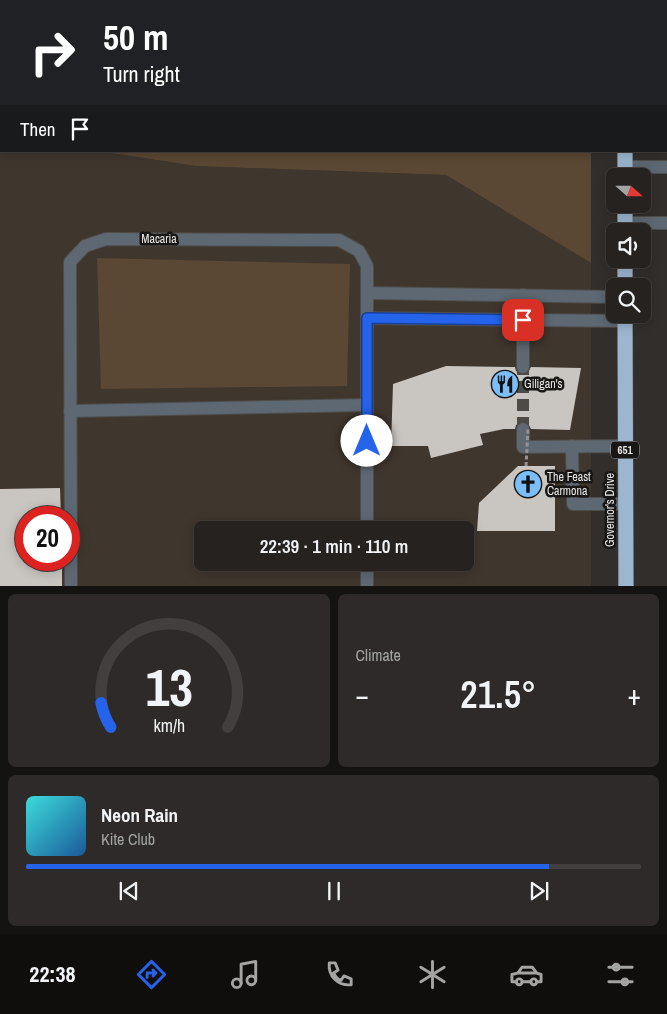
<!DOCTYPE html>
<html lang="en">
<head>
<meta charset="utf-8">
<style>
  :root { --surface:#262220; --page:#2e2a29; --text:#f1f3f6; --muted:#a4a4a5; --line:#423f3e; --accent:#2563eb }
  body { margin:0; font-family:"Archivo Narrow",sans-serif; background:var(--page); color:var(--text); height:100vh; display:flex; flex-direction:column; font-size:19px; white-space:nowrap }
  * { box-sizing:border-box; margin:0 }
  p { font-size:16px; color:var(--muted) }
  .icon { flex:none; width:28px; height:28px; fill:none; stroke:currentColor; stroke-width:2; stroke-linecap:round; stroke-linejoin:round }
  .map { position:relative; height:586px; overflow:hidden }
  .details { display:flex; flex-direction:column; gap:8px; padding:8px; background:#151312; flex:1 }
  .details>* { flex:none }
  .banner { position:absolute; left:0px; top:0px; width:668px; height:152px; box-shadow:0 2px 12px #0003,0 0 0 1px var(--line); background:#202124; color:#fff; overflow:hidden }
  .needle { width:32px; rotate:111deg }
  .tools { position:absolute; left:606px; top:168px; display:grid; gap:10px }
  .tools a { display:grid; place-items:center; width:45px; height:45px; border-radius:8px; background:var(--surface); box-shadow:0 2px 12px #0003,0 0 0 1px var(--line); font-size:25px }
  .speed { position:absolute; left:15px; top:506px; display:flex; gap:10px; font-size:25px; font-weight:700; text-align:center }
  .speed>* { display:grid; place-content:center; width:65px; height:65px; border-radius:50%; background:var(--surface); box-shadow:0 2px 12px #0003,0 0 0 1px var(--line); line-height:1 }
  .speed .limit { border:8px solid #d22; background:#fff; color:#111 }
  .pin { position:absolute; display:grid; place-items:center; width:42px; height:42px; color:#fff; margin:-21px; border-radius:10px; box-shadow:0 2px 8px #0006 }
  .me { position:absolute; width:55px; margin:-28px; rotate:0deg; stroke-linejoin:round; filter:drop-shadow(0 0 4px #0008) }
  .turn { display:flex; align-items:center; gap:18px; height:105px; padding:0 20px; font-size:22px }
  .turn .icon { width:65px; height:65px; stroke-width:2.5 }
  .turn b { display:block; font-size:35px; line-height:42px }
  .then { display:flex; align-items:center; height:48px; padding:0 20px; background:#0003; gap:10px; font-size:19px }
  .big { font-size:38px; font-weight:600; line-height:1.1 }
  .details .tile { flex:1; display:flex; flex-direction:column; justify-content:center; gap:8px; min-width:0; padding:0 18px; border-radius:8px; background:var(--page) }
  .details .dial { align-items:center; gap:0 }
  .dial svg { height:130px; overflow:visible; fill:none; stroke:var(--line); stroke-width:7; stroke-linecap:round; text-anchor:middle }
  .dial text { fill:var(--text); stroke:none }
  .song { display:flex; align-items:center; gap:15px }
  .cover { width:60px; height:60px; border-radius:8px; background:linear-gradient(135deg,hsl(180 70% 55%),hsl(210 70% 35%)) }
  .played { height:5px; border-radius:2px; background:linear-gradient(90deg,var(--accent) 85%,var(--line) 85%) }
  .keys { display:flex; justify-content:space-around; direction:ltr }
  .heat { display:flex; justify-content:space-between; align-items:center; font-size:28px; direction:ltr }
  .details .tiles { flex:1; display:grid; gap:8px; grid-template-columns:1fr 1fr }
  .tile:last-child { grid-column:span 2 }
  .trip { position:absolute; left:194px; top:521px; width:280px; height:50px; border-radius:8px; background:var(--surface); box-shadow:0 2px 12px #0003,0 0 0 1px var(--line); font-weight:600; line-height:50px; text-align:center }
  .dock { display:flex; height:80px; justify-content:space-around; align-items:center; background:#0f0e0d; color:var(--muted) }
  .dock .icon { width:35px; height:35px }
  .dock .current { color:var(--accent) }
  .dock b { font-size:22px; color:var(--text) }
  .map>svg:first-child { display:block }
  .built { fill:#3f362e; fill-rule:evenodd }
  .green { fill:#5a4734 }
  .building { fill:#c9c5c0 }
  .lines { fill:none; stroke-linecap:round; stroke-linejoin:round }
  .minor-tunnel { stroke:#4d4a47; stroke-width:12; stroke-dasharray:12 6; stroke-linecap:butt }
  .minor-casing { stroke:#4f4c49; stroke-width:14 }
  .highway-casing { stroke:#4f4c49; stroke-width:16 }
  .minor { stroke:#5d6872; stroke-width:12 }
  .highway { stroke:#9cb6cf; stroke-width:15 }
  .path-bridge { stroke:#95928f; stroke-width:3; stroke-dasharray:4 2.5; stroke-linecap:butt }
  .route-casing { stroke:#184099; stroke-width:12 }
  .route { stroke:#2563eb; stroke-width:9 }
  .labels { text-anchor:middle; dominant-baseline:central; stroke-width:5; stroke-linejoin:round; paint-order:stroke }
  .shield { fill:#181715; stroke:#aaa9a7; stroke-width:1 }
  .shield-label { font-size:11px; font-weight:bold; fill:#e9e7e5 }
  .street-label { font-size:12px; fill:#e9e7e5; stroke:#181715 }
  .poi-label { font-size:12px; fill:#e9e7e5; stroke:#181715; text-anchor:start }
</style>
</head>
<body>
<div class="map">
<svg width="667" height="587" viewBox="0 0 667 587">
  <rect width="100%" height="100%" fill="#322e2b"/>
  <!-- built -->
  <path class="built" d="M0,136L1,151H98L196,166L446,175L591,263V586H0ZM26,518H69V560H26ZM202,530H465V562H202Z"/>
  <!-- green -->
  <g class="green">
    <path d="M12,0H591V1H11Z"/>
    <path d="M1,39V137L0,136Z"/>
    <path d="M98,151H591V263L446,175L196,166Z"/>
    <path d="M97,258L350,264L347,386L101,389Z"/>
  </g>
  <!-- building -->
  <g class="building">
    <path d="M446,366L515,367L516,371L523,375L527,374L531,367L581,368L570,430L531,429L527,422L523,421L516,425L515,429H504L480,434L483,445L431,458L428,446H391L393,384Z"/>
    <path d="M518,466H555V531H477L479,503Z"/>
    <path d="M60,488L61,518H26V560H62V587H0V489Z"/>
  </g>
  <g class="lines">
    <!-- minor-tunnel -->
    <path class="minor-tunnel" d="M523,429V367"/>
    <!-- minor casing -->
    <g class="minor-casing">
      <g id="minor">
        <path d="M666,86H667"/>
        <path d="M666,126H667"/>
        <path d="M625,167H667"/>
        <path d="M625,223H667"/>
        <path d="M367,293L615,297"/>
        <path d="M523,295V367"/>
        <path d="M367,318L625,321"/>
        <path d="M70,411L367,405"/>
        <path d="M523,429V447L625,446"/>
        <path d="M572,446L573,504H625"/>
        <path d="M71,587L70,262L85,246L106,239L339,240L359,251L367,266V530"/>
        <path d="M367,587V562"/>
      </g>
    </g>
    <!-- highway casing -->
    <g class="highway-casing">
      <g id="highway">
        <path d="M625,1V0"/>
        <path d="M625,176V151"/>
        <path d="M625,204V231"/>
        <path d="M625,259V286"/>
        <path d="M625,314L626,587"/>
      </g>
    </g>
    <!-- minor -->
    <use href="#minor" class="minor"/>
    <!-- highway -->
    <use href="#highway" class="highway"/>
    <!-- path-bridge -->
    <path class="path-bridge" d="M526,466L528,429"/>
  </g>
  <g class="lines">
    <!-- route casing -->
    <g class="route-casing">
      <path id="route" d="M367,441V318L523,320"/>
    </g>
    <!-- route -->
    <use href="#route" class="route"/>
  </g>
  <!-- icons -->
  <defs>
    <g id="restaurant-disc" transform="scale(1.4375)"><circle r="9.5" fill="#7bbef9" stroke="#181715"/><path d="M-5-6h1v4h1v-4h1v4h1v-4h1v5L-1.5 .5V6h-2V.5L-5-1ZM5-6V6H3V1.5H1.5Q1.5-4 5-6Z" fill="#111"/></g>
    <g id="church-disc" transform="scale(1.4375)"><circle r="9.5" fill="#7bbef9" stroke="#181715"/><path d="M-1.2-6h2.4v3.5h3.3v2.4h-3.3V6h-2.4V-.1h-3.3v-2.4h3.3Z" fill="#111"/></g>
  </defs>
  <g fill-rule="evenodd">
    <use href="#restaurant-disc" x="505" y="384"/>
    <use href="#church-disc" x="528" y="484"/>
  </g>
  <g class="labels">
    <!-- shield labels -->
    <rect class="shield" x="611" y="441.5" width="28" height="17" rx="4"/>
    <g class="shield-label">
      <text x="625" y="450">651</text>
    </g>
    <!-- street labels -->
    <g class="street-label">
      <text x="159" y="239">Macaria</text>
      <text transform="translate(610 510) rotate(-90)">Governor's Drive</text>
    </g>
    <!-- poi labels -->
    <g class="poi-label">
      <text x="524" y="384">Giligan's</text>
      <text x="547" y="477">The Feast<tspan x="547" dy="14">Carmona</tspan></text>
    </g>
  </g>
</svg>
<div class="tools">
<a><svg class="needle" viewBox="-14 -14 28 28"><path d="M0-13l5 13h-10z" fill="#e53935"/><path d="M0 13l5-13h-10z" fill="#a4a4a5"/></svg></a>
<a><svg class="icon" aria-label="sound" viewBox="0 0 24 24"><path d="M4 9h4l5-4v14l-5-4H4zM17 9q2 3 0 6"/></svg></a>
<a><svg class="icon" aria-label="search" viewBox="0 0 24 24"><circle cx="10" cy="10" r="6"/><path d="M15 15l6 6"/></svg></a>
</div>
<div class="speed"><div class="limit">20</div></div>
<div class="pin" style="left:523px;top:320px;background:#d93025"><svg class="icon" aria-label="arrive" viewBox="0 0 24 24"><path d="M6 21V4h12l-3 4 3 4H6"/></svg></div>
<svg class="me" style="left:367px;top:441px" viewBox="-20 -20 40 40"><circle r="19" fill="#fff"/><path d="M0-13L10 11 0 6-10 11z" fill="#2563eb"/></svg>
<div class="trip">22:39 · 1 min · 110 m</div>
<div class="banner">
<div class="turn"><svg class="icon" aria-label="right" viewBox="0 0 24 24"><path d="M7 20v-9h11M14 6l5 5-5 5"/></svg><div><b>50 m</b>Turn right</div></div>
<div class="then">Then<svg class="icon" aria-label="arrive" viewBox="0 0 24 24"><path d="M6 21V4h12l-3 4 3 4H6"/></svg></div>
</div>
</div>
<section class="details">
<div class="tiles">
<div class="tile dial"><svg viewBox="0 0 100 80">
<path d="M14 69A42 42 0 1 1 86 69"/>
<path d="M14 69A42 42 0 0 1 8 54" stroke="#2563eb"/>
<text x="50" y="56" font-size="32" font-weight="700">13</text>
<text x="50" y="72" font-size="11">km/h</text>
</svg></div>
<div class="tile"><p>Climate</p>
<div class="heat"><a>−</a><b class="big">21.5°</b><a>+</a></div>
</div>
<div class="tile">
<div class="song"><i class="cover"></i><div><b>Neon Rain</b><p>Kite Club</p></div></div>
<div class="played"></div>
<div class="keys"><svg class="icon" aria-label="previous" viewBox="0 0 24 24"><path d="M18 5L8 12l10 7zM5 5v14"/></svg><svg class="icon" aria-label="pause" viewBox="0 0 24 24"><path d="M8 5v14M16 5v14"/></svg><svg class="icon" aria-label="next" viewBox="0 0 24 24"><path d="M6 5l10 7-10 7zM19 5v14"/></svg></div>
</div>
</div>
</section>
<nav class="dock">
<b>22:38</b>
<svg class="icon current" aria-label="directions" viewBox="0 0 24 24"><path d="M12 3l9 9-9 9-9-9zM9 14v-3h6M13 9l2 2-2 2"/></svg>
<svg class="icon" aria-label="music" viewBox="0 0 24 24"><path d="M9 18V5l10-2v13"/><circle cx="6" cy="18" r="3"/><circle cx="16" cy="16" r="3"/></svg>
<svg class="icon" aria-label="phone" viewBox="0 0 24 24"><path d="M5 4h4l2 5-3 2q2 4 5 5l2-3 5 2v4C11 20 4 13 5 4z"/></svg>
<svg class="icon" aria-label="climate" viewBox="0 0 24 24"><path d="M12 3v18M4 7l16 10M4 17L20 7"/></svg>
<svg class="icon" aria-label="car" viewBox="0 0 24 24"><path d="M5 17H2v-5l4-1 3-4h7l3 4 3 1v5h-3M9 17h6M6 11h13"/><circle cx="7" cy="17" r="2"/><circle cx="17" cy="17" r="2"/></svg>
<svg class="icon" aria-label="filters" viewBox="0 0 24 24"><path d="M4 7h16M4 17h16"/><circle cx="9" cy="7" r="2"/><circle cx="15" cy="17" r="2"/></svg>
</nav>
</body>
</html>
